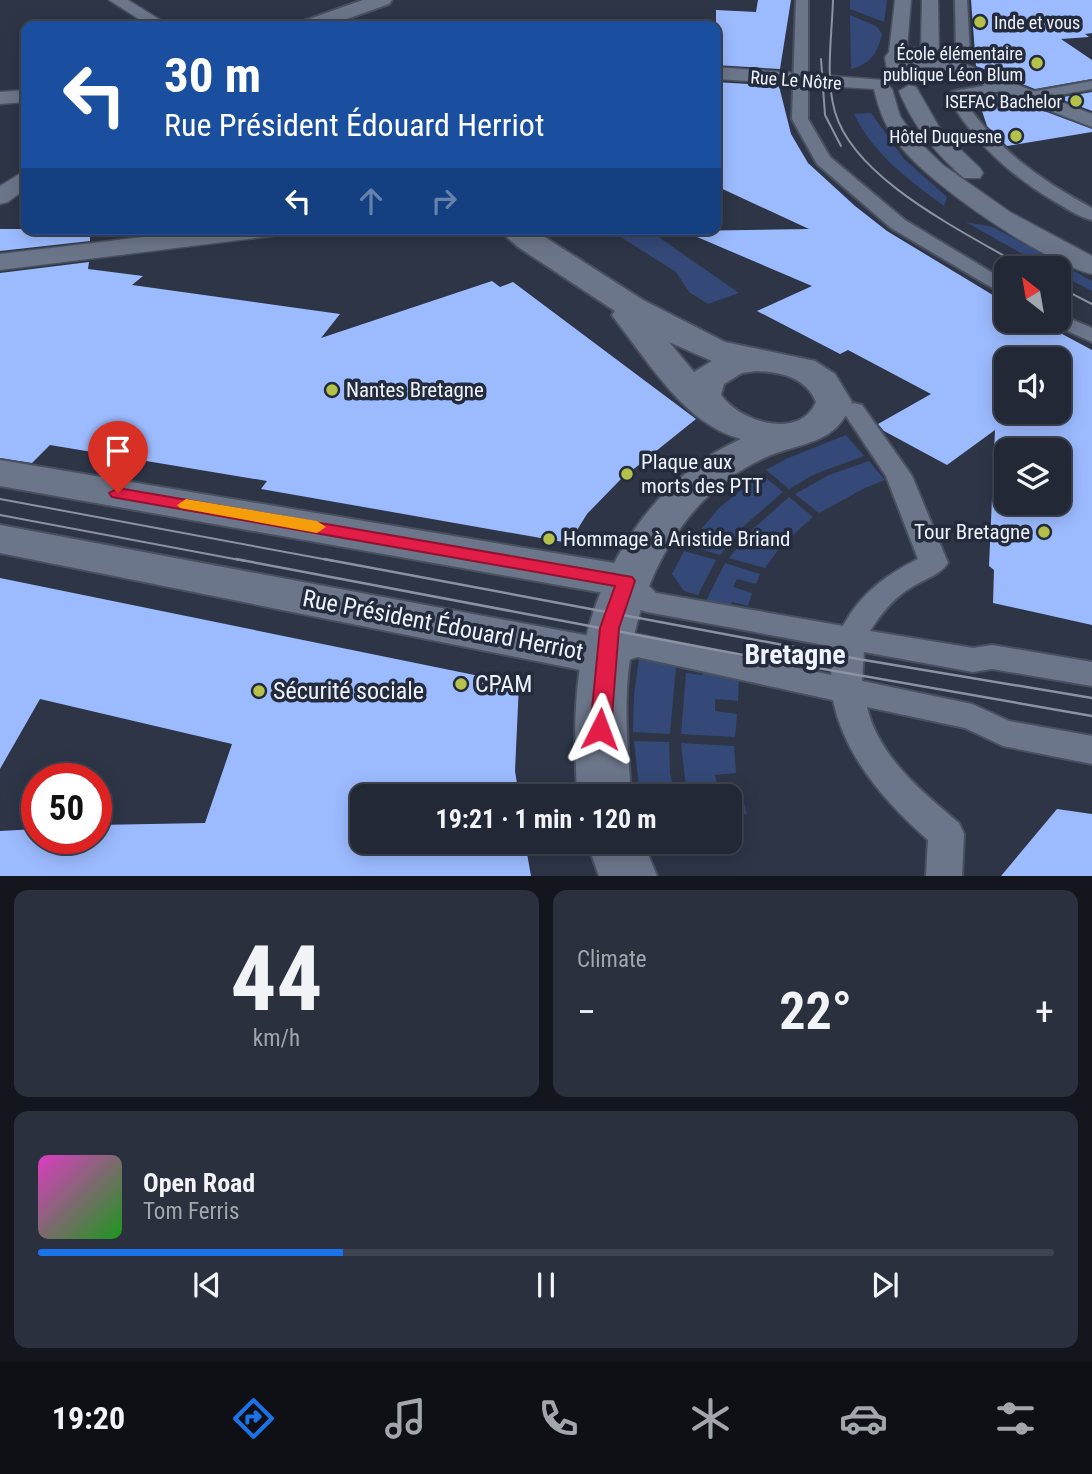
<!DOCTYPE html>
<html lang="en">
<head>
<meta charset="utf-8">
<style>
  :root { --surface:#222835; --page:#2a303d; --text:#f1f3f6; --muted:#a2a6ad; --line:#3f4450; --accent:#1a73e8 }
  body { margin:0; font-family:"Roboto Condensed",sans-serif; background:var(--page); color:var(--text); height:100vh; display:flex; flex-direction:column; font-size:26px; white-space:nowrap }
  * { box-sizing:border-box; margin:0 }
  p { font-size:23px; color:var(--muted) }
  .icon { flex:none; width:38px; height:38px; fill:none; stroke:currentColor; stroke-width:2; stroke-linecap:round; stroke-linejoin:round }
  .map { position:relative; height:876px; overflow:hidden }
  .side { display:flex; flex-direction:column; gap:14px; padding:14px; background:#13161d; flex:1 }
  .side>* { flex:none }
  .banner { position:absolute; left:21px; top:21px; width:700px; height:214px; border-radius:14px; box-shadow:0 4px 18px #0003,0 0 0 2px var(--line); background:#1a4fa0; color:#fff; overflow:hidden }
  .needle { width:46px; rotate:329deg }
  .fabs { position:absolute; left:994px; top:256px; display:grid; gap:14px }
  .fabs a { display:grid; place-items:center; width:77px; height:77px; border-radius:14px; background:var(--surface); box-shadow:0 4px 18px #0003,0 0 0 2px var(--line); font-size:35px }
  .speed { position:absolute; left:21px; top:763px; display:flex; gap:14px; font-size:35px; font-weight:700; text-align:center }
  .speed>* { display:grid; place-content:center; width:91px; height:91px; border-radius:50%; background:var(--surface); box-shadow:0 4px 18px #0003,0 0 0 2px var(--line); line-height:1 }
  .speed .limit { border:10px solid #d22; background:#fff; color:#111 }
  .pin { position:absolute; display:grid; place-items:center; width:60px; height:60px; color:#fff; margin:-72px -30px; border-radius:50% 50% 50% 0; rotate:-45deg; box-shadow:0 0 7px #0007 }
  .pin .icon { rotate:45deg }
  .me { position:absolute; width:77px; margin:-38px; rotate:3deg; stroke-linejoin:round; filter:drop-shadow(0 0 5px #0008) }
  .turn { display:flex; align-items:center; gap:24px; height:147px; padding:0 28px; font-size:32px }
  .turn .icon { width:91px; height:91px; stroke-width:2.5 }
  .turn b { display:block; font-size:49px; line-height:60px }
  .lanes { display:flex; align-items:center; height:66px; padding:0 28px; background:#0003; justify-content:center; gap:35px; direction:ltr }
  .lanes .off { opacity:.35 }
  .big { font-size:52px; font-weight:700; line-height:1.1 }
  .side .card { flex:1; display:flex; flex-direction:column; justify-content:center; gap:10px; min-width:0; padding:0 24px; border-radius:14px; background:var(--page) }
  .side .dial { align-items:center; gap:0 }
  .dial b { font-size:91px; line-height:1 }
  .song { display:flex; align-items:center; gap:21px }
  .cover { width:84px; height:84px; border-radius:10px; background:linear-gradient(135deg,hsl(310 70% 55%),hsl(120 70% 35%)) }
  .played { height:7px; border-radius:4px; background:linear-gradient(90deg,var(--accent) 30%,var(--line) 30%) }
  .keys { display:flex; justify-content:space-around; direction:ltr }
  .heat { display:flex; justify-content:space-between; align-items:center; font-size:38px; direction:ltr }
  .side .tiles { flex:1; display:grid; gap:14px; grid-template-columns:1fr 1fr }
  .card:last-child { grid-column:span 2 }
  .trip { position:absolute; left:350px; top:784px; width:392px; height:70px; border-radius:14px; background:var(--surface); box-shadow:0 4px 18px #0003,0 0 0 2px var(--line); font-weight:700; line-height:70px; text-align:center }
  .menu { display:flex; height:112px; justify-content:space-around; align-items:center; background:#0e1015; color:var(--muted) }
  .menu .icon { width:49px; height:49px }
  .menu .active { color:var(--accent) }
  .menu b { font-size:32px; color:var(--text) }
  .map>svg:first-child { display:block }
  .green { fill:#354978 }
  .building { fill:#9cbbff; fill-rule:evenodd }
  .lines { fill:none; stroke-linecap:round; stroke-linejoin:round }
  .pedestrian-casing { stroke:#49505f; stroke-width:4 }
  .minor-casing { stroke:#49505f; stroke-width:3 }
  .tertiary-casing { stroke:#49505f; stroke-width:4 }
  .secondary-casing { stroke:#49505f; stroke-width:4 }
  .pedestrian { fill:#6c768a; fill-rule:evenodd }
  .minor { fill:#6c768a; fill-rule:evenodd }
  .tertiary { fill:#6c768a; fill-rule:evenodd }
  .secondary { fill:#6c768a; fill-rule:evenodd }
  .tram-far1 { stroke:#8b92a1; stroke-width:2 }
  .tram { stroke:#8b92a1; stroke-width:2.5 }
  .route { fill:#e11d48; stroke:#92132f; stroke-width:2 }
  .slow { fill:#f59e0b }
  .poi-dot { fill:#b5c24a; stroke:#232b3c; stroke-width:2.5 }
  .labels { text-anchor:middle; dominant-baseline:central; stroke-width:7; stroke-linejoin:round; paint-order:stroke }
  .far-poi-label { font-size:18px; fill:#eef3ff; stroke:#232b3c; text-anchor:end }
  .far-street-label { font-size:18px; fill:#eef3ff; stroke:#232b3c }
  .poi-label { font-size:21px; fill:#eef3ff; stroke:#232b3c; text-anchor:start }
  .near-street-label { font-size:24px; fill:#eef3ff; stroke:#232b3c }
  .near-poi-label { font-size:24px; fill:#eef3ff; stroke:#232b3c; text-anchor:start }
  .near-neighbourhood-label { font-size:28px; font-weight:bold; fill:#eef3ff; stroke:#232b3c }
</style>
</head>
<body>
<div class="map">
<svg width="1092" height="876" viewBox="0 0 1092 876">
  <rect width="100%" height="100%" fill="#2d3547"/>
  <!-- green -->
  <g class="green">
    <path d="M850,0H887L884,22L850,9Z"/>
    <path d="M850,15L876,26L882,34C878,53 870,64 851,69Z"/>
    <path d="M871,113L904,159L947,197L944,206C909,180 873,154 854,114Z"/>
    <path d="M966,222L993,227L1092,281V291L1059,274V268H1047Z"/>
    <path d="M608,229H647L739,293L708,304L689,292L676,272Z"/>
    <path d="M846,435L864,456L815,474L789,489L766,470L786,459Z"/>
    <path d="M869,461L885,480L865,488L819,513L795,494L829,475Z"/>
    <path d="M761,474L783,492L745,525L720,555L688,545L719,508Z"/>
    <path d="M789,497L813,517L788,539L772,532L765,538L781,546L765,568L729,558L752,530Z"/>
    <path d="M684,551L716,560L698,595L684,591L672,574Z"/>
    <path d="M725,563L760,574L756,584L737,579L733,587L752,593L748,606L732,602L728,612L703,607Z"/>
    <path d="M639,659L676,666L670,734L633,732L634,694Z"/>
    <path d="M703,671L739,678L738,701L715,699V711L737,714L735,737L681,734L686,673L702,675Z"/>
    <path d="M634,741L669,742L670,773L675,796H640Z"/>
    <path d="M681,743L734,746L736,773L715,775L718,788H740L747,814L730,815V796H687Z"/>
  </g>
  <!-- building -->
  <g class="building">
    <path d="M758,0H791L780,69L716,65V10L756,12Z"/>
    <path d="M971,0H1092V33L1085,34L1089,37L1061,39L1092,60V79L1035,89L976,66Z"/>
    <path d="M716,82L779,86L791,134L808,163L855,206L887,231L1006,303V320H1036L1092,350V625L993,603L994,570L989,566L995,430L947,465L884,431L878,424L931,394L848,350L840,354L757,311L812,286L683,231L809,229L716,186ZM1006,359H1059V411H1006ZM1006,450H1059V502H1006Z"/>
    <path d="M1092,92V111L1058,98Z"/>
    <path d="M999,94L1092,129V132L1007,146L987,126L980,105L979,98Z"/>
    <path d="M0,229H90V241L0,251Z"/>
    <path d="M89,262L88,269L143,276L132,285L340,314L321,338L492,281L500,287L513,282L696,419L620,480L587,514L569,543L261,489L267,481L50,445L32,463L0,458V273Z"/>
    <path d="M0,578L519,684L515,771L519,796H362V842H525L531,876H0V831L37,829V838H96V825L205,823L232,744L40,699L0,769Z"/>
    <path d="M1057,809L1092,814V876H1001Z"/>
  </g>
  <g class="lines">
    <!-- pedestrian casing -->
    <g class="pedestrian-casing">
      <g id="pedestrian">
        <path d="M796,0H808V119L830,157L905,220L1006,281V296L891,228L817,164L792,119Z"/>
        <path d="M955,0H967L970,55L963,59L933,61V55L956,52Z"/>
        <path d="M1092,81V89L1031,100L1024,96L1031,92Z"/>
        <path d="M1006,82L1011,83V89L963,98C994,148 1041,180 1092,208V220C1078,217 1066,208 1054,201C1008,174 973,141 947,95L954,91Z"/>
        <path d="M1059,314L1092,328V342L1052,324L1049,320H1059Z"/>
        <path d="M854,403L862,405L912,476L948,563C940,575 924,579 912,587C894,597 881,614 870,631L973,648L992,645L1092,662V686L992,669L973,672L864,652L862,681L972,704L1009,721L1092,736V764L1003,746L965,728L867,707C878,756 922,792 959,823L964,834L962,876H926L928,840C885,802 845,757 833,700L637,657L606,669L595,665L591,657L595,649L635,634L831,675L835,647L647,612L637,609L612,581L616,574C635,568 643,581 656,593L843,626C861,593 886,575 918,559L886,476L842,410L846,405Z"/>
      </g>
    </g>
    <!-- minor casing -->
    <g class="minor-casing">
      <g id="minor">
        <path d="M109,0H128L170,26H150Z"/>
        <path d="M895,0H911L907,48H921L922,0H938L939,54L1092,114V127L939,68L924,72L902,67L893,72L887,71L885,57L889,52Z"/>
        <path d="M716,67L883,80L892,89L900,116L916,139L943,165L1010,212L1092,256V274C1043,262 932,186 901,147C886,129 879,111 874,89L716,79Z"/>
        <path d="M909,85L916,87L942,132L980,168L983,173L980,178H964C936,154 913,126 899,91Z"/>
        <path d="M26,90V102L0,104V92Z"/>
        <path d="M26,170V188L8,202L0,204V186Z"/>
        <path d="M210,229H284L280,234L272,236L0,270V254Z"/>
      </g>
    </g>
    <!-- tertiary casing -->
    <g class="tertiary-casing">
      <g id="tertiary">
        <path d="M0,460L626,565L642,570L648,581L642,592L626,597L0,486Z"/>
        <path d="M0,525L606,639L623,644L630,657L623,670L606,675L0,553Z"/>
      </g>
    </g>
    <!-- secondary casing -->
    <g class="secondary-casing">
      <g id="secondary">
        <path d="M363,0H392L389,4L327,26H298L301,22Z"/>
        <path d="M498,229H532L643,300L725,342L815,361L835,374L852,402C836,446 802,441 764,458C675,499 632,596 627,690C625,725 629,761 631,796H577C575,750 573,702 582,656C599,566 655,477 741,439C685,424 651,365 617,322L612,315L615,311L518,247ZM669,342L712,361L694,372ZM756,371C780,372 806,377 816,402C800,440 741,423 721,395L724,384L742,373Z"/>
        <path d="M587,842H643L657,876H599Z"/>
      </g>
    </g>
    <!-- pedestrian -->
    <use href="#pedestrian" class="pedestrian"/>
    <!-- minor -->
    <use href="#minor" class="minor"/>
    <!-- tertiary -->
    <use href="#tertiary" class="tertiary"/>
    <!-- secondary -->
    <use href="#secondary" class="secondary"/>
    <!-- tram-far1 -->
    <g class="tram-far1">
      <path d="M833,0C832,36 825,77 835,112C855,181 967,233 1025,268"/>
      <path d="M821,59L825,115L841,146"/>
      <path d="M1059,287L1092,304"/>
      <path d="M0,499L334,561"/>
      <path d="M0,515L245,561"/>
    </g>
    <!-- tram -->
    <g class="tram">
      <path d="M236,559L743,655L1092,716"/>
      <path d="M324,559L858,659L1092,698"/>
    </g>
  </g>
  <!-- route -->
  <path class="route" d="M118,488L632,577L635,581L619,628L611,729L608,735L600,738L593,735L590,729L600,628L615,586L112,497L109,493Z"/>
  <!-- slow -->
  <path class="slow" d="M186,499L317,521L326,527L317,533L180,508L177,505Z"/>
  <!-- markers -->
  <g class="poi-dot">
    <circle cx="980" cy="22" r="7"/>
    <circle cx="1037" cy="63" r="7"/>
    <circle cx="1076" cy="101" r="7"/>
    <circle cx="1016" cy="136" r="7"/>
    <circle cx="332" cy="390" r="7"/>
    <circle cx="627" cy="474" r="7"/>
    <circle cx="1044" cy="532" r="7"/>
    <circle cx="549" cy="539" r="7"/>
    <circle cx="461" cy="684" r="7"/>
    <circle cx="259" cy="691" r="7"/>
  </g>
  <g class="labels">
    <!-- far-poi labels -->
    <g class="far-poi-label">
      <text x="994" y="22" text-anchor="start">Inde et vous</text>
      <text x="1023" y="53">École élémentaire<tspan x="1023" dy="21">publique Léon Blum</tspan></text>
      <text x="1062" y="101">ISEFAC Bachelor</text>
      <text x="1002" y="136">Hôtel Duquesne</text>
    </g>
    <!-- far-street labels -->
    <g class="far-street-label">
      <text transform="translate(796 80) rotate(4)">Rue Le Nôtre</text>
    </g>
    <!-- poi labels -->
    <g class="poi-label">
      <text x="346" y="390">Nantes Bretagne</text>
      <text x="641" y="462">Plaque aux<tspan x="641" dy="24">morts des PTT</tspan></text>
      <text x="1030" y="532" text-anchor="end">Tour Bretagne</text>
      <text x="563" y="539">Hommage à Aristide Briand</text>
    </g>
    <!-- near-street labels -->
    <g class="near-street-label">
      <text transform="translate(443 625) rotate(11)">Rue Président Édouard Herriot</text>
    </g>
    <!-- near-poi labels -->
    <g class="near-poi-label">
      <text x="475" y="684">CPAM</text>
      <text x="273" y="691">Sécurité sociale</text>
    </g>
    <!-- near-neighbourhood labels -->
    <g class="near-neighbourhood-label">
      <text x="795" y="654">Bretagne</text>
    </g>
  </g>
</svg>
<div class="fabs">
<a><svg class="needle" viewBox="-14 -14 28 28"><path d="M0-13l5 13h-10z" fill="#e53935"/><path d="M0 13l5-13h-10z" fill="#a2a6ad"/></svg></a>
<a><svg class="icon" aria-label="sound" viewBox="0 0 24 24"><path d="M4 9h4l5-4v14l-5-4H4zM17 9q2 3 0 6"/></svg></a>
<a><svg class="icon" aria-label="layers" viewBox="0 0 24 24"><path d="M12 4l9 5-9 5-9-5zM3 14l9 5 9-5"/></svg></a>
</div>
<div class="speed"><div class="limit">50</div></div>
<div class="pin" style="left:118px;top:493px;background:#d93025"><svg class="icon" aria-label="arrive" viewBox="0 0 24 24"><path d="M6 21V4h12l-3 4 3 4H6"/></svg></div>
<svg class="me" style="left:600px;top:729px" viewBox="-20 -20 40 40"><path d="M0-17L14 15 0 8-14 15z" fill="#e11d48" stroke="#fff" stroke-width="4"/></svg>
<div class="trip">19:21 · 1 min · 120 m</div>
<div class="banner">
<div class="turn"><svg class="icon" aria-label="left" viewBox="0 0 24 24"><path d="M17 20v-9H6M10 6l-5 5 5 5"/></svg><div><b>30 m</b>Rue Président Édouard Herriot</div></div>
<div class="lanes"><svg class="icon" aria-label="left" viewBox="0 0 24 24"><path d="M17 20v-9H6M10 6l-5 5 5 5"/></svg><svg class="icon off" aria-label="ahead" viewBox="0 0 24 24"><path d="M12 20V5M6 11l6-6 6 6"/></svg><svg class="icon off" aria-label="right" viewBox="0 0 24 24"><path d="M7 20v-9h11M14 6l5 5-5 5"/></svg></div>
</div>
</div>
<section class="side">
<div class="tiles">
<div class="card dial"><b>44</b><p>km/h</p></div>
<div class="card"><p>Climate</p>
<div class="heat"><a>−</a><b class="big">22°</b><a>+</a></div>
</div>
<div class="card">
<div class="song"><i class="cover"></i><div><b>Open Road</b><p>Tom Ferris</p></div></div>
<div class="played"></div>
<div class="keys"><svg class="icon" aria-label="previous" viewBox="0 0 24 24"><path d="M18 5L8 12l10 7zM5 5v14"/></svg><svg class="icon" aria-label="pause" viewBox="0 0 24 24"><path d="M8 5v14M16 5v14"/></svg><svg class="icon" aria-label="next" viewBox="0 0 24 24"><path d="M6 5l10 7-10 7zM19 5v14"/></svg></div>
</div>
</div>
</section>
<nav class="menu">
<b>19:20</b>
<svg class="icon active" aria-label="directions" viewBox="0 0 24 24"><path d="M12 3l9 9-9 9-9-9zM9 14v-3h6M13 9l2 2-2 2"/></svg>
<svg class="icon" aria-label="music" viewBox="0 0 24 24"><path d="M9 18V5l10-2v13"/><circle cx="6" cy="18" r="3"/><circle cx="16" cy="16" r="3"/></svg>
<svg class="icon" aria-label="phone" viewBox="0 0 24 24"><path d="M5 4h4l2 5-3 2q2 4 5 5l2-3 5 2v4C11 20 4 13 5 4z"/></svg>
<svg class="icon" aria-label="climate" viewBox="0 0 24 24"><path d="M12 3v18M4 7l16 10M4 17L20 7"/></svg>
<svg class="icon" aria-label="car" viewBox="0 0 24 24"><path d="M5 17H2v-5l4-1 3-4h7l3 4 3 1v5h-3M9 17h6M6 11h13"/><circle cx="7" cy="17" r="2"/><circle cx="17" cy="17" r="2"/></svg>
<svg class="icon" aria-label="filters" viewBox="0 0 24 24"><path d="M4 7h16M4 17h16"/><circle cx="9" cy="7" r="2"/><circle cx="15" cy="17" r="2"/></svg>
</nav>
</body>
</html>
